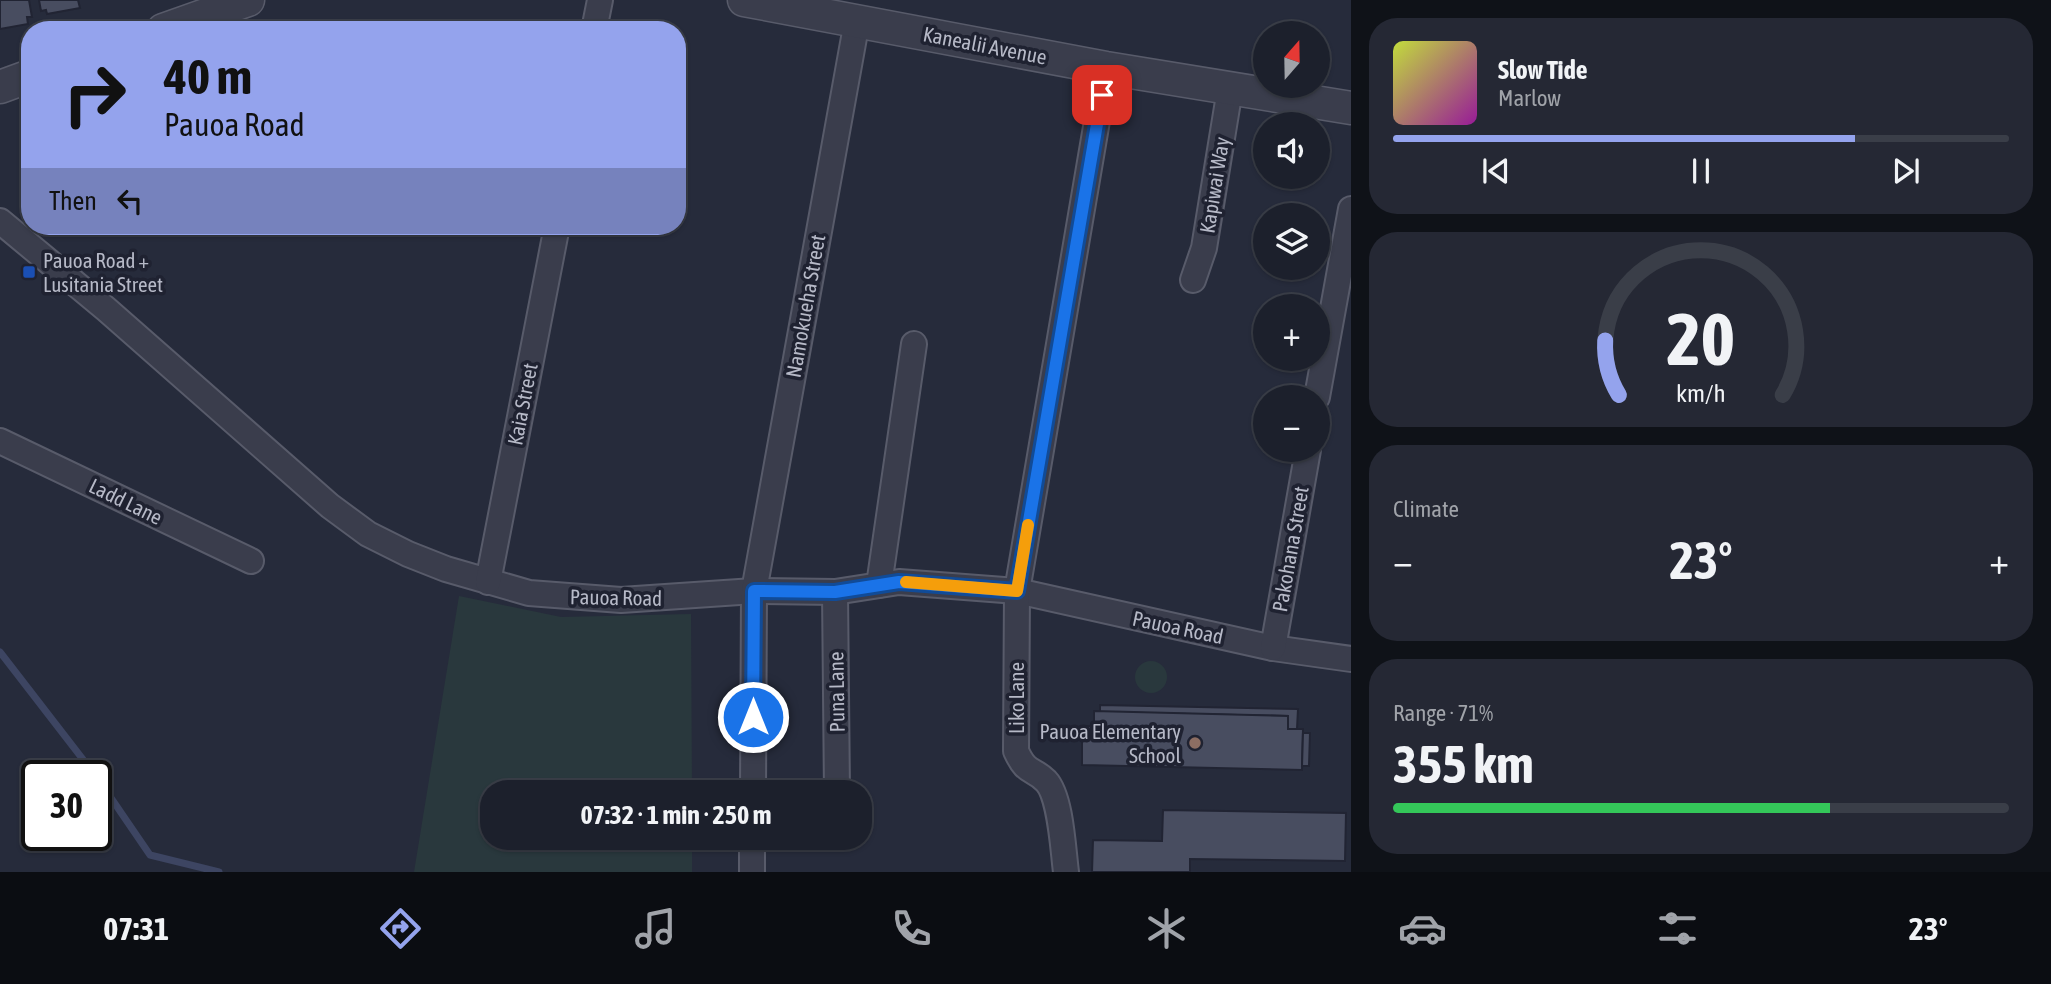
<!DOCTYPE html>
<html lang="en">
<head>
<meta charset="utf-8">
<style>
  :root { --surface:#1c202c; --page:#252834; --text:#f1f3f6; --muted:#a0a3a9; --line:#3a3e48; --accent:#94a3ed }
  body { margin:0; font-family:"Asap Condensed",sans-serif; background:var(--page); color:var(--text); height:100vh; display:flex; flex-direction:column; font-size:26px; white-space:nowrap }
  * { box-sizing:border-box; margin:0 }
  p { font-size:23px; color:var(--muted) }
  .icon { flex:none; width:38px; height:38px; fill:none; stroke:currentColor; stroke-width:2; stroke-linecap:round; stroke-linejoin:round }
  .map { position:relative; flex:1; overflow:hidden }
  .side { display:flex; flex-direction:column; gap:18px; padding:18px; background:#0f1218; width:700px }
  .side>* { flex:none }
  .banner { position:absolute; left:21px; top:21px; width:665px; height:214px; border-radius:28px; box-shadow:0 2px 5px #0004,0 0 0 2px var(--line); background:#94a3ed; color:#111; overflow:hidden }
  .needle { width:46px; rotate:20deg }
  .tools { position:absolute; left:1253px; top:21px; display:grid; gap:14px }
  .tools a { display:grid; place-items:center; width:77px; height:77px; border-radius:50%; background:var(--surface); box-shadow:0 2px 5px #0004,0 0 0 2px var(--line); font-size:35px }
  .speed { position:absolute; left:21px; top:760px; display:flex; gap:14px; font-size:35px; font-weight:700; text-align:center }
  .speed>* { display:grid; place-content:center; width:91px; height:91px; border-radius:50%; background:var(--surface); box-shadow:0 2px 5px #0004,0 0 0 2px var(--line); line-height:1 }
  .speed .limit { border:4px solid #111; border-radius:10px; background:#fff; color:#111 }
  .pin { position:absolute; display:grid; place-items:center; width:60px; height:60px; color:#fff; margin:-30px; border-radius:14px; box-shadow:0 4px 10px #0006 }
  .me { position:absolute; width:77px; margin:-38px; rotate:0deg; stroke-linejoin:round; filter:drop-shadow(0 0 5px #0008) }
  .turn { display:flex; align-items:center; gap:24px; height:147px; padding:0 28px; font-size:32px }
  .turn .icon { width:91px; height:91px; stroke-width:2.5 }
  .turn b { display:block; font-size:49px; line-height:60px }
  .then { display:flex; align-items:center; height:66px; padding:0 28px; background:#0003; gap:14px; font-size:26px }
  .big { font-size:52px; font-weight:700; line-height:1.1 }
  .side .card { flex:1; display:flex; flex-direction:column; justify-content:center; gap:10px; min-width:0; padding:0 24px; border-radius:28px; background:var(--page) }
  .side .dial { align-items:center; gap:0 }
  .dial svg { height:182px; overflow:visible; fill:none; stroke:var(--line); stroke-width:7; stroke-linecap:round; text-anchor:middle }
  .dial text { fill:var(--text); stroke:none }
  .song { display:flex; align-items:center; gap:21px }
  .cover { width:84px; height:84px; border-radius:10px; background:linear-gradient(135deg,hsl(70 70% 55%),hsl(300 70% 35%)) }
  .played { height:7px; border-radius:4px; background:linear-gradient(90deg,var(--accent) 75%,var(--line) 75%) }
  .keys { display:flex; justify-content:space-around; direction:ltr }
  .heat { display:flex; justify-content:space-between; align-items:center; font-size:38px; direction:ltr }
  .charge { height:10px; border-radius:5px; background:linear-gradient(90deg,#34c759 71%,var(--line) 0) }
  .trip { position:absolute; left:480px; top:780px; width:392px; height:70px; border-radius:28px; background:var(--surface); box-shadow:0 2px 5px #0004,0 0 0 2px var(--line); font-weight:700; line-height:70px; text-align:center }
  .tab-bar { display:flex; height:112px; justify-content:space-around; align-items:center; background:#0b0d12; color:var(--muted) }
  .tab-bar .icon { width:49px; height:49px }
  .tab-bar .current { color:var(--accent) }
  .tab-bar b { font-size:32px; color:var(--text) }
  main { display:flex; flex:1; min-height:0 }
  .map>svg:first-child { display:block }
  .green { fill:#29383d }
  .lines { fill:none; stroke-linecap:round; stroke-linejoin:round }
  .stream { stroke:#3d4562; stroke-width:7 }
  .building { fill:#484d60; stroke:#212433; stroke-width:2 }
  .minor-casing { stroke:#585b6a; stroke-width:28 }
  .tertiary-casing { stroke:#585b6a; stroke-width:35 }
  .minor { stroke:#3a3d4c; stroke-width:24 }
  .tertiary { stroke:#3a3d4c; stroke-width:32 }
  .route-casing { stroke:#114b97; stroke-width:18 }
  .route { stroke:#1a73e8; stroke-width:12 }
  .slow { stroke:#f59e0b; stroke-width:12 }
  .transit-dot { fill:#1a4fb4; stroke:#1f2231; stroke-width:2.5 }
  .education-dot { fill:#8d6e63; stroke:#1f2231; stroke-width:2.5 }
  .labels { text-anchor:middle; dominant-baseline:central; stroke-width:7; stroke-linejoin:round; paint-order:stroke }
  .street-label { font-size:21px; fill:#b6b9c7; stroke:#1f2231 }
  .poi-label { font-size:21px; fill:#b6b9c7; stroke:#1f2231; text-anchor:start }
</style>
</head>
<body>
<main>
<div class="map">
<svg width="1351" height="872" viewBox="0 0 1351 872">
  <rect width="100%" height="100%" fill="#262b3b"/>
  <!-- green -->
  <g class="green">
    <path d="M459,596L561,617L691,614L692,793H492V838H692V872H414Z"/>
    <circle cx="1151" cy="677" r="16"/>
  </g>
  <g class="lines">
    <!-- stream -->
    <g class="stream">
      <path d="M0,652L95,775"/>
      <path d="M96,776L150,855L219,872"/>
    </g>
  </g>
  <!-- building -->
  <g class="building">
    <path d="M0,0H29L32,17H27L28,24L0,29Z"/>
    <path d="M39,0H78L80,8L47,14L46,10L41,11Z"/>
    <path d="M1100,705L1298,709L1297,729H1288V716L1100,712Z"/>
    <path d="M1094,711L1288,716V729H1303L1302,770L1082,765V726H1094Z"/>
    <path d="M1303,733H1310L1309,766H1302Z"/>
    <path d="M1163,810L1346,813L1345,861L1190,859V872H1092L1093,840L1162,841Z"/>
  </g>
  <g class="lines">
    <!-- minor casing -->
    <g class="minor-casing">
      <g id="minor">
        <path d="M594,30L600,0"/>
        <path d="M0,221L106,309L330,506L368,534L408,554L446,569L529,593L621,600L754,591L835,592L899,582L1017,591L1273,648L1351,659"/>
        <path d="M1193,280L1204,248L1230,89"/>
        <path d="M1317,397L1351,209"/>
        <path d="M0,441L251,561"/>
        <path d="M488,582L557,226"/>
        <path d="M879,585L914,344"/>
        <path d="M835,592L837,793"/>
        <path d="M1273,648L1308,450"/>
        <path d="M753,793L754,591L857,21"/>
        <path d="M752,872V838"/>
        <path d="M1066,872C1063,850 1061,797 1046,781C1032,767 1027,775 1016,751L1017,591L1106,68"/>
      </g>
    </g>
    <!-- tertiary casing -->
    <g class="tertiary-casing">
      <g id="tertiary">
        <path d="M744,0L1106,68L1351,108"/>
        <path d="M163,30L248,0"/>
        <path d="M0,87L30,76"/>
      </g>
    </g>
    <!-- minor -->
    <use href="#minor" class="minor"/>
    <!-- tertiary -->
    <use href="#tertiary" class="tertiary"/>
  </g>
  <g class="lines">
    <!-- route casing -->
    <g class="route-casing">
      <path id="route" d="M753,717L754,591L835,592L899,582L1017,591L1102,95"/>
    </g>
    <!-- route -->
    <use href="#route" class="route"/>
    <!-- slow -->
    <path class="slow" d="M906,582L1017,591L1028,525"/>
  </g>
  <!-- markers -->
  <rect class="transit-dot" x="22" y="265" width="14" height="14" rx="3.5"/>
  <circle class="education-dot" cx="1195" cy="743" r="7"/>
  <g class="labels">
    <!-- street labels -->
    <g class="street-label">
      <text transform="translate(985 45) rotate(11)">Kanealii Avenue</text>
      <text transform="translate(1214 185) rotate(-81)">Kapiwai Way</text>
      <text transform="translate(805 306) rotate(-80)">Namokueha Street</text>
      <text transform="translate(522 404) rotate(-79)">Kaia Street</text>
      <text transform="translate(126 501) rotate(26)">Ladd Lane</text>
      <text transform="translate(1290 549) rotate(-80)">Pakohana Street</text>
      <text transform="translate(616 597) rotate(1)">Pauoa Road</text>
      <text transform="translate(1178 627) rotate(12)">Pauoa Road</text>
      <text transform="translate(836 692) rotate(-91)">Puna Lane</text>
      <text transform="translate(1016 698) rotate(-90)">Liko Lane</text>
    </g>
    <!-- poi labels -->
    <g class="poi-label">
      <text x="43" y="260">Pauoa Road +<tspan x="43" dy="24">Lusitania Street</tspan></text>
      <text x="1181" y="731" text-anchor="end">Pauoa Elementary<tspan x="1181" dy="24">School</tspan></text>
    </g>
  </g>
</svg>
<div class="tools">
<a><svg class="needle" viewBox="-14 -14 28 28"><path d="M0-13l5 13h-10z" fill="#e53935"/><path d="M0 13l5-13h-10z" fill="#a0a3a9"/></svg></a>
<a><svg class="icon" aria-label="sound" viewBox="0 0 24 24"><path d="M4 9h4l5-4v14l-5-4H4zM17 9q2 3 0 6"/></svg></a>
<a><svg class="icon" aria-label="layers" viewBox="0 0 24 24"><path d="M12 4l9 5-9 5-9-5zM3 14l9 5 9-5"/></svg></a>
<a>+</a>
<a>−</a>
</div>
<div class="speed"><div class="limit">30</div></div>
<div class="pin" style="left:1102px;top:95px;background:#d93025"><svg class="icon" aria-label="arrive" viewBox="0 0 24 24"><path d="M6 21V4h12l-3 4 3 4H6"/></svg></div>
<svg class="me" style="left:753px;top:717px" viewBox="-20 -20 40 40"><circle r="17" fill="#1a73e8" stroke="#fff" stroke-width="3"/><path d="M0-11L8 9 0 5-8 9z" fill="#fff"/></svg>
<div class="trip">07:32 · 1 min · 250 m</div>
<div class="banner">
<div class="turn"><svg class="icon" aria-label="right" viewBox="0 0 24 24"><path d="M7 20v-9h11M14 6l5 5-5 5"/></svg><div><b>40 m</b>Pauoa Road</div></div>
<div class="then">Then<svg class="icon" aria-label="left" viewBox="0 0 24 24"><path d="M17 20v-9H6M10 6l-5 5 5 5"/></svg></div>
</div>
</div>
<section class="side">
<div class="card">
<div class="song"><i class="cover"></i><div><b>Slow Tide</b><p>Marlow</p></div></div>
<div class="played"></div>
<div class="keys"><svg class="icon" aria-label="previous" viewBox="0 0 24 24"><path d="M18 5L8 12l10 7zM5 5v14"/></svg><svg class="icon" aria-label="pause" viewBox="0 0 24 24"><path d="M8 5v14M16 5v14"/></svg><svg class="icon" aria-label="next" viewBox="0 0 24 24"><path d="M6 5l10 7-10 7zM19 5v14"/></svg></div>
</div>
<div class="card dial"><svg viewBox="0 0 100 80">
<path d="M14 69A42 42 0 1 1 86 69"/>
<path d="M14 69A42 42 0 0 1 8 45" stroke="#94a3ed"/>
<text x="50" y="56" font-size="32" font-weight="700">20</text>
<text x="50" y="72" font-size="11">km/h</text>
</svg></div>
<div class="card"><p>Climate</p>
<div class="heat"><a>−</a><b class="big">23°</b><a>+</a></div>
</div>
<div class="card"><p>Range · 71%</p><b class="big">355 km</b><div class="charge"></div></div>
</section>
</main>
<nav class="tab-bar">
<b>07:31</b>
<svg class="icon current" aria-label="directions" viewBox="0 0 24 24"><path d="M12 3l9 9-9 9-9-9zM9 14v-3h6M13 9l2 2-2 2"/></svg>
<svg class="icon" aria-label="music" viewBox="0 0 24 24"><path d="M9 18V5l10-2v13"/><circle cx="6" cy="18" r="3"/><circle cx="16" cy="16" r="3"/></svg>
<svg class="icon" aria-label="phone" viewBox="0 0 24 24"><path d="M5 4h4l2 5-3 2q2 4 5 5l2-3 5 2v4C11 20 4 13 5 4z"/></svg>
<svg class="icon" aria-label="climate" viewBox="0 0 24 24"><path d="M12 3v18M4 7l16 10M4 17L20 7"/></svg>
<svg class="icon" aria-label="car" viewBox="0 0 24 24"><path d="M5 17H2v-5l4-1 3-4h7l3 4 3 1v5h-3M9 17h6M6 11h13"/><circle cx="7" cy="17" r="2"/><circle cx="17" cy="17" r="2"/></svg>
<svg class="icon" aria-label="filters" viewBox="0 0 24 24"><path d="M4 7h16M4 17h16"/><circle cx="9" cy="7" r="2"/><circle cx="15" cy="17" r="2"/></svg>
<b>23°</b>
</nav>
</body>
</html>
